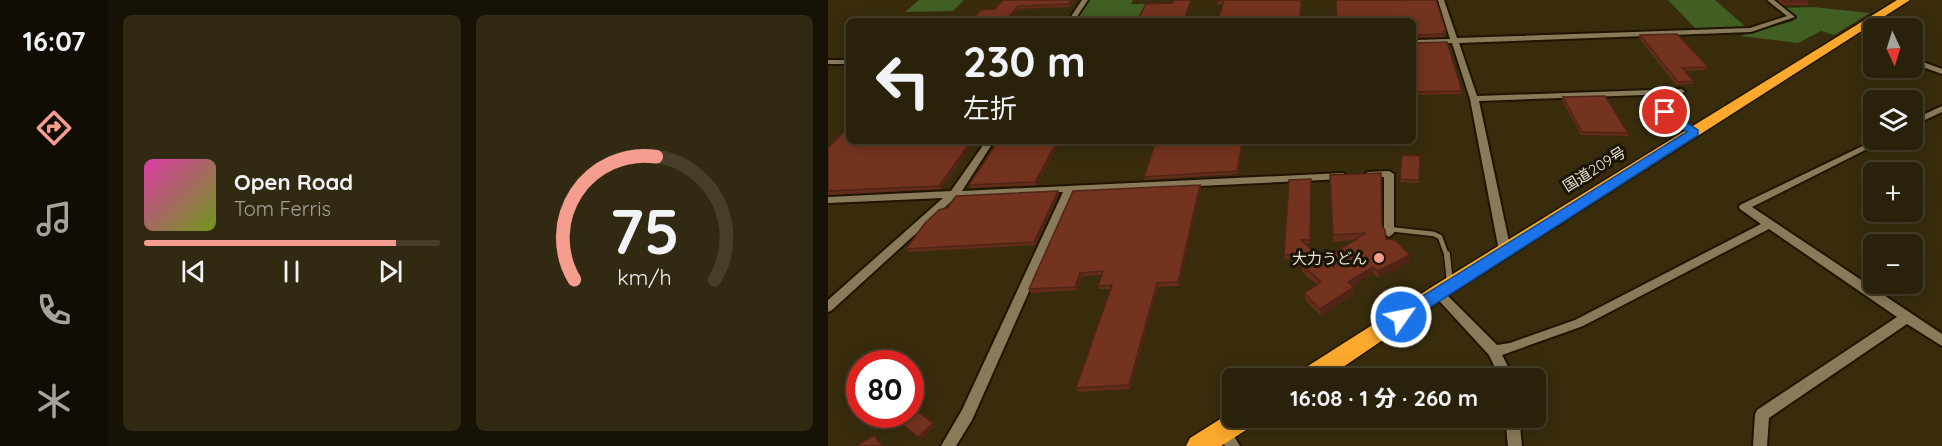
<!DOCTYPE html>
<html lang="ja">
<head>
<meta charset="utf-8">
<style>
  :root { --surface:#2a210a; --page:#322913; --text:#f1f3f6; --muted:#a5a39c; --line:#463e2b; --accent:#f59d8e }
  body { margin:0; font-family:Quicksand,"Noto Sans JP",sans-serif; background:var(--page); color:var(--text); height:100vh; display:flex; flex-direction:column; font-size:22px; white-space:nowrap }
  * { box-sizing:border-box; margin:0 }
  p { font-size:20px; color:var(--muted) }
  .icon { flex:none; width:33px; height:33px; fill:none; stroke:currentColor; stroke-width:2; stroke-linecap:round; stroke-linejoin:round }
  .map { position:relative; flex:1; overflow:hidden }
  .side { display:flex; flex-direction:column; gap:15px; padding:15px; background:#171206; width:720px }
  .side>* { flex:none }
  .guide { position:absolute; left:18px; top:18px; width:570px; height:126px; border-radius:9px; box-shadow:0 3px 15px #0003,0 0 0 2px var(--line); background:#2a210a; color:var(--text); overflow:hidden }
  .needle { width:39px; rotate:176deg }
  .buttons { position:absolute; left:1035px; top:18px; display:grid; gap:12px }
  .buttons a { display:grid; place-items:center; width:60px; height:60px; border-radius:9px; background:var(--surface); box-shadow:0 3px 15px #0003,0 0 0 2px var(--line); font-size:30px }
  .speed { position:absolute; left:18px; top:350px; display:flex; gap:12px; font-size:30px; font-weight:700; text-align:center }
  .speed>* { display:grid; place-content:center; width:78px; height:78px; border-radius:50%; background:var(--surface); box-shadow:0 3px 15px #0003,0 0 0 2px var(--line); line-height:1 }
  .speed .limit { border:9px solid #d22; background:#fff; color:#111 }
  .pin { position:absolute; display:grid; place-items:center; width:51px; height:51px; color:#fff; margin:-26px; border:3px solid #fff; border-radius:50%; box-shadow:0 2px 6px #0007 }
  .me { position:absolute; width:66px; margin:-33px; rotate:57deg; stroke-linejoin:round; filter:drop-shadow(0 0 4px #0008) }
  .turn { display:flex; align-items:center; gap:21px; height:126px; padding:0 18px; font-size:27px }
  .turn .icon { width:78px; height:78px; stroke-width:2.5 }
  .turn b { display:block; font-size:42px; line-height:51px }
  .side .card { flex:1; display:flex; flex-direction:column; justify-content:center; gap:9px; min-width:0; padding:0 21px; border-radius:9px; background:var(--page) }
  .side .dial { align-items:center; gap:0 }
  .dial svg { height:156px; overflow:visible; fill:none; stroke:var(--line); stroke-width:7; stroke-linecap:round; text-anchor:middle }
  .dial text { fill:var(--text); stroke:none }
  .song { display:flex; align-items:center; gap:18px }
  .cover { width:72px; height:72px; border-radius:9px; background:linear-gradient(135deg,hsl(320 70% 55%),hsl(80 70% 35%)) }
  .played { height:6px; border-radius:3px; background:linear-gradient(90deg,var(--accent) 85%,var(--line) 85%) }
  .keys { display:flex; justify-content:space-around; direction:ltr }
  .side .tiles { flex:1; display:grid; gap:15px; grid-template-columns:repeat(2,1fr) }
  .trip { position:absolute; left:394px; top:368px; width:324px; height:60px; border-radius:9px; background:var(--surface); box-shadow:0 3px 15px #0003,0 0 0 2px var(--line); font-weight:800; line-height:60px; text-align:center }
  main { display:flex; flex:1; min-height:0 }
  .dock { display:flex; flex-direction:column; width:108px; justify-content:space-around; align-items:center; background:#110d04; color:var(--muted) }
  .dock .icon { width:42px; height:42px }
  .dock .active { color:var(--accent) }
  .dock b { font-size:27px; color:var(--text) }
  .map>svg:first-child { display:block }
  .green { fill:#415e23 }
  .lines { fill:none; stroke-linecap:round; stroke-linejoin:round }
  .lane-far1-casing { stroke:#1e1401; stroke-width:8 }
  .lane-casing { stroke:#1e1401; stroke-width:9 }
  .street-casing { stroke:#1e1401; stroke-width:4 }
  .highway-casing { stroke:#1e1401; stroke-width:3 }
  .lane-far1 { stroke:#897a5a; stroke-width:4.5 }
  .lane { stroke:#897a5a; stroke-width:6 }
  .street { fill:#897a5a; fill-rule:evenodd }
  .highway { fill:#fba92d; fill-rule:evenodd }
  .wall { fill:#632c1b }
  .shaded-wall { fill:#502416 }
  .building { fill:#73331f; stroke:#502416; stroke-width:1.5 }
  .route { fill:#1a73e8; stroke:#114b97; stroke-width:1.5 }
  .poi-dot { fill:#f59d8e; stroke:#1b1508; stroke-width:2 }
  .labels { text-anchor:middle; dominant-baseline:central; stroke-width:6; stroke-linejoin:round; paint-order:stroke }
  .street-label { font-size:15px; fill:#ebe3d2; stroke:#1b1508 }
  .poi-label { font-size:15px; fill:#ebe3d2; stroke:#1b1508; text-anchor:end }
</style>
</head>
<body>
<main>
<nav class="dock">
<b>16:07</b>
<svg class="icon active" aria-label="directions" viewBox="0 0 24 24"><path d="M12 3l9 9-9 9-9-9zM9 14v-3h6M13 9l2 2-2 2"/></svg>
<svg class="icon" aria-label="music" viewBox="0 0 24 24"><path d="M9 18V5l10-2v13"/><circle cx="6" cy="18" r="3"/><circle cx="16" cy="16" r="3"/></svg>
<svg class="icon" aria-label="phone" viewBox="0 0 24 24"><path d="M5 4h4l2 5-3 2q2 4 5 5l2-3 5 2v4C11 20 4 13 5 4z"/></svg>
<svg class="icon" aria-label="climate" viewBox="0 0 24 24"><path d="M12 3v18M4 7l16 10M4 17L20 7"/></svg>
</nav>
<section class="side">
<div class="tiles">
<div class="card">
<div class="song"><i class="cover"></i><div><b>Open Road</b><p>Tom Ferris</p></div></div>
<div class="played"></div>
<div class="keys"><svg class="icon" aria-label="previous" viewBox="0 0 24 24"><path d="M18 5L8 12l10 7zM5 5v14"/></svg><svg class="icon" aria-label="pause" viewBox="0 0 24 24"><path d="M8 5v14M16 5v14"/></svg><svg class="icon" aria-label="next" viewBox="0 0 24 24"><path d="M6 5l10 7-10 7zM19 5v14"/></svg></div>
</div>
<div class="card dial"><svg viewBox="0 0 100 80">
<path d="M14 69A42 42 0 1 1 86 69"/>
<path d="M14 69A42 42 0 0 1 56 6" stroke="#f59d8e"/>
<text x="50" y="56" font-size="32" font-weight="700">75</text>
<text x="50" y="72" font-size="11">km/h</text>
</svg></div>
</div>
</section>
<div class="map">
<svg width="1114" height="446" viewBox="0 0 1114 446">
  <rect width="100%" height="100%" fill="#382c0d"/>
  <!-- green -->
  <g class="green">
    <path d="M91,0H136L125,11L77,12Z"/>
    <path d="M261,0H305L303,4H321L310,21H246Z"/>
    <path d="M840,0H887L919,28L869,30Z"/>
    <path d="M985,7L1042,13L1006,35L993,31L970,43L912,36L965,21L968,17L956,8Z"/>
  </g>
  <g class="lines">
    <!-- lane-far1 casing -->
    <g class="lane-far1-casing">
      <path id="lane-far1" d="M561,229L606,234L612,237L619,256"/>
    </g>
    <!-- lane casing -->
    <g class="lane-casing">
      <path id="lane" d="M619,254L622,284"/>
    </g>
    <!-- street casing -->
    <g class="street-casing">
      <g id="street">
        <path d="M254,0H260L246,21H240Z"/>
        <path d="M610,0H616L629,38L922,28L959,16L939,0H946L967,17L923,32L631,43L649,96L853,89L857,91L849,97L842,111L870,132L869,134H863L834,114L833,112L844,94L651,101L683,251L681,254H673L671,251L642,99L624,43L585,44V40L622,39Z"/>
        <path d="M1084,58L1114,69V74L1084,63Z"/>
        <rect x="0" y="60" width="21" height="4"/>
        <path d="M1114,106V112L1084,126V120Z"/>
        <path d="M1047,140H1057L924,207L1114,334V346L1079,324L941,418L939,446H925L927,415L929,410L1069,317L941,229L755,326L674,355L686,378H672L661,355L604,293L606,290L610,288L614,290L669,345L682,343L747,320L933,224L912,209L911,207L912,205Z"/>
        <path d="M158,141H166L134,191L515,173L520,176L515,179L245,192L144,420L128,446H113L134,410L235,192L128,197L4,310L0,312V300L115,198L0,203V197L123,191Z"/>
        <path d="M561,171L566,174V233L561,237L556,233V177L540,178L535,175L540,172Z"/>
        <path d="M677,417H691L694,446H680Z"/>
        <path d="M395,424L400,426L412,446H397L388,431L390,426Z"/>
      </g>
    </g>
    <!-- highway casing -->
    <g class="highway-casing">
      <g id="highway">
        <path d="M1069,0H1082L621,295L499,378H469L472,371L607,285Z"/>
        <path d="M405,411V417H429L426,425L393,446H358L362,438Z"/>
      </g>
    </g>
    <!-- lane-far1 -->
    <use href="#lane-far1" class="lane-far1"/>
    <!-- lane -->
    <use href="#lane" class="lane"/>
    <!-- street -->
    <use href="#street" class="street"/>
    <!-- highway -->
    <use href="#highway" class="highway"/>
  </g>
  <!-- wall -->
  <g class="wall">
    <path d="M175,0H247L242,7L191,9L181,21H142L167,9Z"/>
    <path d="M389,0H473L389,4Z"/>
    <path d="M949,0H979L981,2L980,5H955Z"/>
    <path d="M585,21L618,31V34L616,35V37L585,38Z"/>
    <path d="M812,35L880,67L878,70L857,71L866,81L864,84L848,85L811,38Z"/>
    <path d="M585,43L634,91V94L585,95Z"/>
    <path d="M735,97L800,133L799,136L753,135L734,100Z"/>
    <path d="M21,141H147L113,189L0,195V148Z"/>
    <path d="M232,141L209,185L143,188L141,185Z"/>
    <path d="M415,141L410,174L317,180L316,177Z"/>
    <path d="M592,156L591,183L572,182V179Z"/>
    <path d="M502,175L554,226L558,239L581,262L550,278L545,273L525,286L526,294L493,316L477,300L476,293L489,285L474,272V265L487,257L457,259L456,255L483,183L482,243L477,244L487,253L488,256L506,267L525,240L505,242Z"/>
    <path d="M372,185L373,188L351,286L330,287L302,389L250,392L248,388L283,289H271L270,286L274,275L254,276L249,290L203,293L201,289Z"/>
    <path d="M231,194L208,245L81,252L78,249Z"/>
  </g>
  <!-- shaded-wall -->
  <g class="shaded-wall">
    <path d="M244,0H247L242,7L241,4Z"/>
    <path d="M363,0H364L357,21H356Z"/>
    <path d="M190,6L191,9L181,21H177Z"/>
    <path d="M143,141H147L113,189L111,186Z"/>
    <path d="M229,141H232L209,185L207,182Z"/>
    <path d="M414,141H415L410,174L409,171Z"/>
    <path d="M372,185L373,188L351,286L350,282Z"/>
    <path d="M230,191L231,194L208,245L206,242Z"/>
    <path d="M582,255L581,262L550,278V271Z"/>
    <path d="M545,267V273L521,289L520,282Z"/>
    <path d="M252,273L254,276L249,290L247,287Z"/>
    <path d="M329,283L330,287L302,389L301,385Z"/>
    <path d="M526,287V294L493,316L492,309Z"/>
    <path d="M105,423L108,426L93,440L90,437Z"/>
  </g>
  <!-- building -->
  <g class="building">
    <path d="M175,0H244L241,4L190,6L177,21H142L153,10L167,9Z"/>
    <path d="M346,0H363L356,20H349L348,21H309L318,4L345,3Z"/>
    <path d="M389,0H473L472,21H390L396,0L389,1Z"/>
    <path d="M508,0H608L618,31L615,32L616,34L585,35V21H509Z"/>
    <path d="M954,0H979L981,2H957Z"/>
    <path d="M849,34L880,67L854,68L866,81L850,82L812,35Z"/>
    <path d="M619,42L634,91L585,92V43Z"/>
    <path d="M777,96L800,133L754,132L735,97Z"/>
    <path d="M21,127V141H143L111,186L0,191V148Z"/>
    <path d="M170,141H229L207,182L141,185Z"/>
    <path d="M328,141H414L409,171L316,177Z"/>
    <path d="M574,155L592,156L591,180L572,179Z"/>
    <path d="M553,173L554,226L557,230L558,239L567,240L582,255L550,271L545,267L520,282L526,287L492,309L476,293L493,282L474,265L491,254L506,267V253L538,233L505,235L502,175Z"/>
    <path d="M483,179L482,240H473L487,253L456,255L461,180Z"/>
    <path d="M372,185L350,282L329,283L301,385L248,388L284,285L270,286L275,271L252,273L247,287L201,289L245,191Z"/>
    <path d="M230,191L206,242L78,249L97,223L111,210L120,207L128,196Z"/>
    <path d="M90,412L105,423L90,437L71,422Z"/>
    <path d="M46,435L54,446H28Z"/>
  </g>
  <!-- route -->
  <path class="route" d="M837,109L870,130V135L579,322L573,324L567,322L565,317L567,313L859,132L833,114V110Z"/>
  <!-- markers -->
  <circle class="poi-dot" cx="551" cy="258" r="6"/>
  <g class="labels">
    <!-- street labels -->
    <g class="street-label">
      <text transform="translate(766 169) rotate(-32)">国道209号</text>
    </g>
    <!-- poi labels -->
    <g class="poi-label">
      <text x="539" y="258">大力うどん</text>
    </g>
  </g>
</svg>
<div class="buttons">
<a><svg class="needle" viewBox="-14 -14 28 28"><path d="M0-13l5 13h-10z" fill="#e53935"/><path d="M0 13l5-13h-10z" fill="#a5a39c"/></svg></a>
<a><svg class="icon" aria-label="layers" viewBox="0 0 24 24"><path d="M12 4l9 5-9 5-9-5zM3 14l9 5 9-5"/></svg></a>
<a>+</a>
<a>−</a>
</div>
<div class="speed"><div class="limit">80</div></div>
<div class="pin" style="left:837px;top:112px;background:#d93025"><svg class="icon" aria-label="arrive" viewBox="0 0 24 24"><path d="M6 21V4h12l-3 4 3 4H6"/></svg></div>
<svg class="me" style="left:573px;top:317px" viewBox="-20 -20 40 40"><circle r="17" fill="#1a73e8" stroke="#fff" stroke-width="3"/><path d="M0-11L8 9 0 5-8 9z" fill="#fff"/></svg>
<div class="trip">16:08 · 1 分 · 260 m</div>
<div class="guide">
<div class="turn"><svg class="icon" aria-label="left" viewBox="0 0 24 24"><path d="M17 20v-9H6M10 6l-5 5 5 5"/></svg><div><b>230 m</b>左折</div></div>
</div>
</div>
</main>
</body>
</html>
